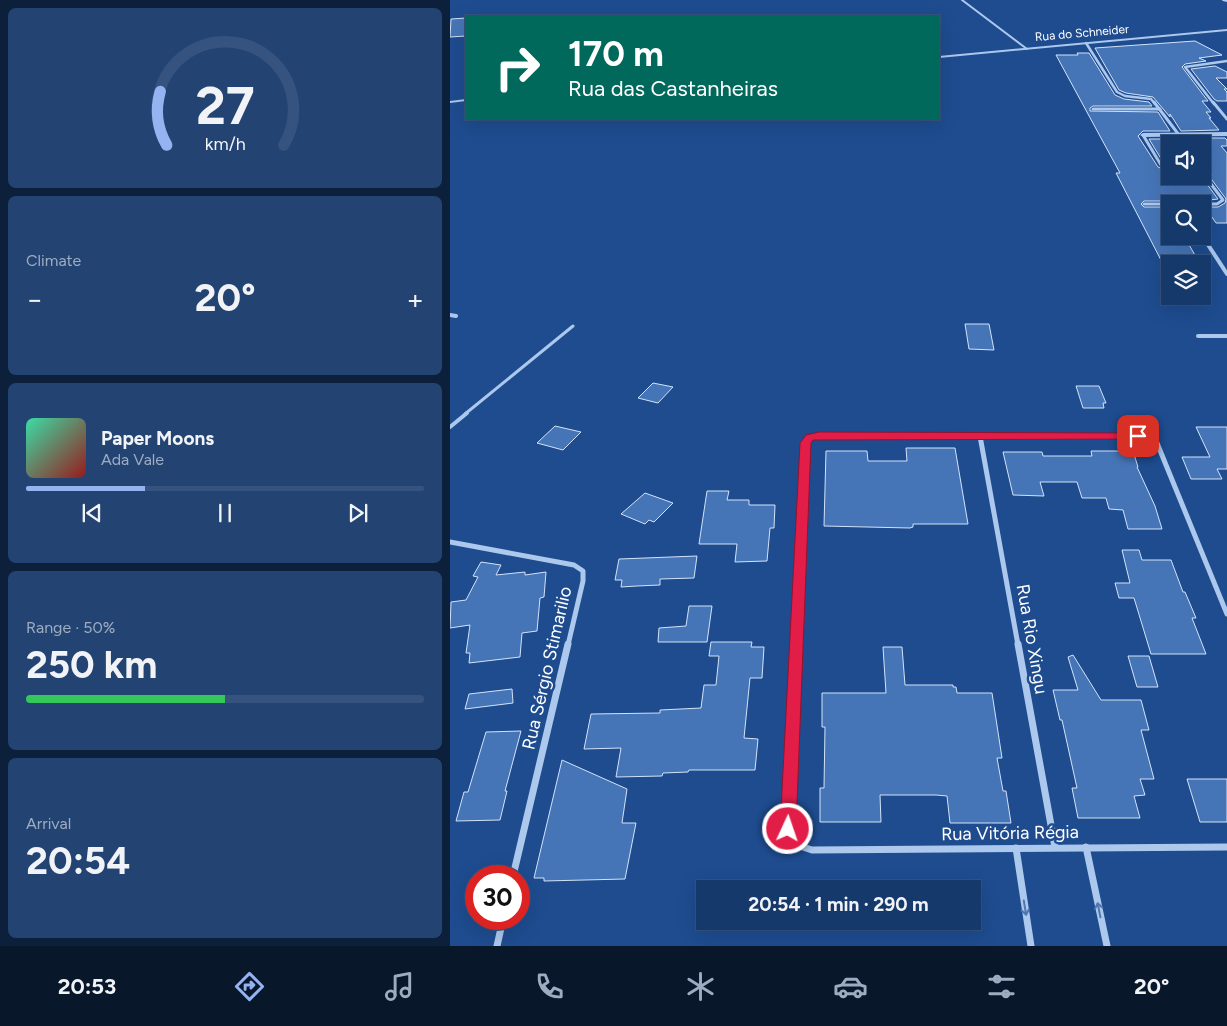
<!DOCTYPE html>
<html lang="en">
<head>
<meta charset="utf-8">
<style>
  :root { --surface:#16396b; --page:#234473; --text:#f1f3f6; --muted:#9eacc1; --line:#35537e; --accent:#95b2f1 }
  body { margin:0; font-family:Figtree,sans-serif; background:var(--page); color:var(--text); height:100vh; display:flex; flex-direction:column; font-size:19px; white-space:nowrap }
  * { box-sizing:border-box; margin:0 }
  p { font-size:16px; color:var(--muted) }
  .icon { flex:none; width:28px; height:28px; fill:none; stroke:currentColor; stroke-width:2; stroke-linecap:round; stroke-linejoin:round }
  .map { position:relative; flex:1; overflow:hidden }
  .side { display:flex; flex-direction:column; gap:8px; padding:8px; background:#0c1f3b; width:450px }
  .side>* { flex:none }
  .guide { position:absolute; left:15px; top:15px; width:475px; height:105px; border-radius:0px; box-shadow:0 5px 20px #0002,0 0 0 1px var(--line); background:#00695c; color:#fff; overflow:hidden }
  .fabs { position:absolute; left:711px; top:135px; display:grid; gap:10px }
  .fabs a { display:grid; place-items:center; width:50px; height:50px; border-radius:0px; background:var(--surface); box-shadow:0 5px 20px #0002,0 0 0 1px var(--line); font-size:25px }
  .speed { position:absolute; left:15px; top:865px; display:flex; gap:10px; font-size:25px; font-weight:700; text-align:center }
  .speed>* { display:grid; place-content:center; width:65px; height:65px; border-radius:50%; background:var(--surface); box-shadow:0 5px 20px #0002,0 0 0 1px var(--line); line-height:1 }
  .speed .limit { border:8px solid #d22; background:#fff; color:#111 }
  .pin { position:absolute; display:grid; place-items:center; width:42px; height:42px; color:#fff; margin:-21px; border-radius:10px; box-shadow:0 2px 8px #0006 }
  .me { position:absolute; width:55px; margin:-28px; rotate:3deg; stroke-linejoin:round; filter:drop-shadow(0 0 4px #0008) }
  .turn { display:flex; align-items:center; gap:18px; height:105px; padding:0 20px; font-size:22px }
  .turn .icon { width:65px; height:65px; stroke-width:2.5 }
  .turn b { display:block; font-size:35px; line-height:42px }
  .big { font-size:38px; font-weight:700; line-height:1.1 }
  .side .widget { flex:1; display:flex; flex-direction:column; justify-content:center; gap:8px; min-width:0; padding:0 18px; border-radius:8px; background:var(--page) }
  .side .dial { align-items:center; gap:0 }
  .dial svg { height:130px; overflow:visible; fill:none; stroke:var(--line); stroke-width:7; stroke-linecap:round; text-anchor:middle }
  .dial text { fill:var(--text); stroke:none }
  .song { display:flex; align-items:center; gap:15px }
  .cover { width:60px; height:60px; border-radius:8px; background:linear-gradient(135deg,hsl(160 70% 55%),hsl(0 70% 35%)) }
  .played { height:5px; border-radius:2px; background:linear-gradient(90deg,var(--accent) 30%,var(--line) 30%) }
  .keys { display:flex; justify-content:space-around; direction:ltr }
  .heat { display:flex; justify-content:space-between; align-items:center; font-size:28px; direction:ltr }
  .charge { height:8px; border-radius:4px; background:linear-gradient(90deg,#34c759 50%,var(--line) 0) }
  .trip { position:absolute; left:246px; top:880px; width:285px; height:50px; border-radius:0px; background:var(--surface); box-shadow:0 5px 20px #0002,0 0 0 1px var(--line); font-weight:700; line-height:50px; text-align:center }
  .tabs { display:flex; height:80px; justify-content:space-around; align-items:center; background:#09172b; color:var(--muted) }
  .tabs .icon { width:35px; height:35px }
  .tabs .active { color:var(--accent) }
  .tabs b { font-size:22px; color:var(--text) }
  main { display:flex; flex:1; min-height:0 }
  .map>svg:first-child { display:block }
  .building { fill:#4675b7; stroke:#d2e3f9 }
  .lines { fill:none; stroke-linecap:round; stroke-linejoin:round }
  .service-far2 { stroke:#acc8ed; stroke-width:2 }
  .service-far1 { stroke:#acc8ed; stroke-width:3 }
  .service { stroke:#acc8ed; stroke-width:4 }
  .minor-far4 { stroke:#acc8ed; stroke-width:2.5 }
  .minor-far3 { stroke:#acc8ed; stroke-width:3 }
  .minor-far2 { stroke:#acc8ed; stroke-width:4 }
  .minor-far1 { stroke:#acc8ed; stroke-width:5 }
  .minor { stroke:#acc8ed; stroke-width:7 }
  .tertiary { fill:#acc8ed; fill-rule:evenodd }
  .oneway { stroke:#5077b0 }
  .route { fill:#e11d48; stroke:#92132f }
  .labels { text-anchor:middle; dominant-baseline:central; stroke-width:5; stroke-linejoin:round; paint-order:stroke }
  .far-street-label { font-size:12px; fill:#fff; stroke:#1e4c8f }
  .near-street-label { font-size:18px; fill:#fff; stroke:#1e4c8f }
</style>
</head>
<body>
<main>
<section class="side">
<div class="widget dial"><svg viewBox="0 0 100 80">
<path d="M14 69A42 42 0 1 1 86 69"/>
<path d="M14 69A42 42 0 0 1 10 36" stroke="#95b2f1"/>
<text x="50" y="56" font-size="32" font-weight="700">27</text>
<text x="50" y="72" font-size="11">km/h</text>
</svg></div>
<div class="widget"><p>Climate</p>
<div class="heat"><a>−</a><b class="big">20°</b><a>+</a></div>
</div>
<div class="widget">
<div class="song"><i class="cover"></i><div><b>Paper Moons</b><p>Ada Vale</p></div></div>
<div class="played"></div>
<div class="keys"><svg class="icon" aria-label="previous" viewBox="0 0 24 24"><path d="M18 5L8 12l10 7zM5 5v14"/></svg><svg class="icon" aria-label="pause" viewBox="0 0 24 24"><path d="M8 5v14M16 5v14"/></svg><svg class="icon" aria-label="next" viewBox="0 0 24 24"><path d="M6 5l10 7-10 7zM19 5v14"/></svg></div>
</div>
<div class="widget"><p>Range · 50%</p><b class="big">250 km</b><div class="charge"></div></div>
<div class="widget"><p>Arrival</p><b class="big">20:54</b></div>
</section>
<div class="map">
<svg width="777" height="946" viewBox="0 0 777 946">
  <rect width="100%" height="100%" fill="#1e4c8f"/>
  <!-- building -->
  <g class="building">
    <path d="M16,18V36L0,37L1,19Z"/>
    <path d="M745,41L772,55L749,58L756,61L735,64L732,67L758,101H752L761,112H756L761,118H759L769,130L731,131L720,114V117L703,97L676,93L669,90L645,48Z"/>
    <path d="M627,53H639L665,95L674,99L699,102L702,106H643L640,108V111L708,112L720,131H693L688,136L708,167L720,172V176H751L768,199L751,201L747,196H720V201H694L691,204L694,207H720V236H734L750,264H713L666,173H670L606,55H628Z"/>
    <path d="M765,66L777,72V78H766L777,89H774L777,92V101H767L764,99L741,69Z"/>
    <path d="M737,138H775L777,140V146H771L777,153V223H766L755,207H768L775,203L776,199L759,176H762L752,162V144H740Z"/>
    <path d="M699,139H720V165L713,162Z"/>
    <path d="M515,324H539L544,350L519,349Z"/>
    <path d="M203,383L223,387L208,403L188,398Z"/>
    <path d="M626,386H649L656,403H653L654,408H633Z"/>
    <path d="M105,426L131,432L113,450L87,443Z"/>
    <path d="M746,427H777V469H767L772,479H741L732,457H760Z"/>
    <path d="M456,448H505L518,524H463V527L460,528L374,526L376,451H417L418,461H457Z"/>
    <path d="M641,451H683L688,467H687L705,506L712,529H678L673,510L659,509L656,498H632L627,482H590L594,496L563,495L553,452H592L593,456H642Z"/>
    <path d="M257,491H279L277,500H299V505H325L324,528H320L317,561L285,562L287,544H249Z"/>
    <path d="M195,493L223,503L204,522L199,520L195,524L171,514Z"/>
    <path d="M672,550H689L692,560H721L733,592H735L746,618H742L756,654H701L684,598H669L665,583H680Z"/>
    <path d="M247,556L244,578L210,579V585L187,586L171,587L172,580H165L169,559Z"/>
    <path d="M31,562L51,565L46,575L75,572V575L96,572L94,597L90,598L87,631L72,633L70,657L19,663L20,653H16L20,625L0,628L1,602L16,600L28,577L23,576Z"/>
    <path d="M239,606H262L257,642H208L209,628L236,626Z"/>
    <path d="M261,642H302L301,647H314L312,678H300L294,738L308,739L305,770H239L238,772L213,773L212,776L166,777L171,748L134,749L141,714L210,713V710L251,708L254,685H266L269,656H259Z"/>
    <path d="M433,647H452L455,685H503V687H506L507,693H542L552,758H547L553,791H556L561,823H500L497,796L486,795H430L431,822H370V788H374L375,727H372V693H436Z"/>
    <path d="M623,655L651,700H691L699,730H691L704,779H690L695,795L684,796L690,818H628L622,788H627L612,720H610L603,690H628L618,657Z"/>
    <path d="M678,656H699L708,687H687Z"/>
    <path d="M62,689L63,703L15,709L19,694Z"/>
    <path d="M71,731L55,791H57L50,820L6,821L14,792H18L36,732Z"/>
    <path d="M112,760L177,789L172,823H186L175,879L94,881V878H84Z"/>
    <path d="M737,779H777V822H750Z"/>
  </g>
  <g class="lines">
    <!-- service-far2 -->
    <g class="service-far2">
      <path d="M512,0L577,49"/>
      <path d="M773,0L777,1"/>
    </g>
    <!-- service-far1 -->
    <path class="service-far1" d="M15,414L123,326"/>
    <!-- service -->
    <path class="service" d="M0,427L17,413"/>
    <!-- minor-far4 -->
    <g class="minor-far4">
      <path d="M636,43L667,92L675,96L701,99L705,104"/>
      <path d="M764,104L735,67L777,61"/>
    </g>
    <!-- minor-far3 -->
    <g class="minor-far3">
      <path d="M704,102L729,135"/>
      <path d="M763,102L777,119"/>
      <path d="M643,109H710"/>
      <path d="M693,135L711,165L720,169"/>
      <path d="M752,172L773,200L767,204H752"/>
      <path d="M694,204H720"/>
      <path d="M752,235L754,238"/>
    </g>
    <!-- minor-far2 -->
    <g class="minor-far2">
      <path d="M753,237L777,274"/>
      <path d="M0,315L6,316"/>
      <path d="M748,336H777"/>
    </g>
    <!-- minor-far1 -->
    <g class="minor-far1">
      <path d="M530,436L568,645"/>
      <path d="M0,542L124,565L133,571V581L118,645"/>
      <path d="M346,645L355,443L360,438L369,436H688L699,438L707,443L777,614"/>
    </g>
    <!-- minor -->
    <g class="minor">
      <path d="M346,644L338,829L344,844L362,850L777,847"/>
      <path d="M568,644L605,847"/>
      <path d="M636,847L657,946"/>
      <path d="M566,848L581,946"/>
      <path d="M63,876L118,644"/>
      <path d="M47,946L53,919"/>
    </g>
    <!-- tertiary -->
    <g class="tertiary">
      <path d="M777,29V31L489,58V56Z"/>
      <path d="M16,99V101L0,103V101Z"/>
      <path d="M777,132V136L693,137L690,135L693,133Z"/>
    </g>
  </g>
  <!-- one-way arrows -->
  <defs><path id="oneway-shaft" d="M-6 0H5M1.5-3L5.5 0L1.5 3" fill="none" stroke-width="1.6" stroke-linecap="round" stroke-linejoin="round" transform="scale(1.25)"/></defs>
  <g class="oneway">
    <use href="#oneway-shaft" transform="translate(575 908) rotate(81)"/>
    <use href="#oneway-shaft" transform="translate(649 910) rotate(-101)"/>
  </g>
  <!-- route -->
  <path class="route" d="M369,432L688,433L694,436L688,439L363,440L361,443L346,829L344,834L338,836L332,834L330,829L350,443L356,435Z"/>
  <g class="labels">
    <!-- far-street labels -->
    <g class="far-street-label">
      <text transform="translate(632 33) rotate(-5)">Rua do Schneider</text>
    </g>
    <!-- near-street labels -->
    <g class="near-street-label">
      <text transform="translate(582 639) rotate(80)">Rua Rio Xingu</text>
      <text transform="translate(97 668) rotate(-77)">Rua Sérgio Stimarilio</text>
      <text transform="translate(560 833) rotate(-1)">Rua Vitória Régia</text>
    </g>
  </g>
</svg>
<div class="fabs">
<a><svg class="icon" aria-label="sound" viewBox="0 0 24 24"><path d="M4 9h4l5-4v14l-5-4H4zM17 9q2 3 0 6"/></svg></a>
<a><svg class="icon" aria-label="search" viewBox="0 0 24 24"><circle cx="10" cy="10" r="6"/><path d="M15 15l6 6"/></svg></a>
<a><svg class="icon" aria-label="layers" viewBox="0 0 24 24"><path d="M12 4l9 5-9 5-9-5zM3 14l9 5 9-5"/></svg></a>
</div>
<div class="speed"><div class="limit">30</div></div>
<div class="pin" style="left:688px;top:436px;background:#d93025"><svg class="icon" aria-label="arrive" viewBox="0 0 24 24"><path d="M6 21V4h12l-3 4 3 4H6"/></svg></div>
<svg class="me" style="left:338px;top:829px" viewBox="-20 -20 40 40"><circle r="17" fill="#e11d48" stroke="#fff" stroke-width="3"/><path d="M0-11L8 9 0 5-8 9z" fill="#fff"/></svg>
<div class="trip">20:54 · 1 min · 290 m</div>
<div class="guide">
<div class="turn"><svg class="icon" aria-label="right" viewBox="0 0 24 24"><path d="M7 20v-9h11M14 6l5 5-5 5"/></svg><div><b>170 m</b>Rua das Castanheiras</div></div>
</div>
</div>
</main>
<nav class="tabs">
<b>20:53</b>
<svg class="icon active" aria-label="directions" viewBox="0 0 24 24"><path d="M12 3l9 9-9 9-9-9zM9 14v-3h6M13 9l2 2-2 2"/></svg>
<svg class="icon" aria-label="music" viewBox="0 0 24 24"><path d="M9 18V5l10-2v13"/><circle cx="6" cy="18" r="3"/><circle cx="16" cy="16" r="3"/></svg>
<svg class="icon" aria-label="phone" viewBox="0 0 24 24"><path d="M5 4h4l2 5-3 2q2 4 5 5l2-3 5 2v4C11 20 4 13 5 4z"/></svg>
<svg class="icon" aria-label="climate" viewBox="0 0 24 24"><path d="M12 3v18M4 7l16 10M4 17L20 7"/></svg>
<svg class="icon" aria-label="car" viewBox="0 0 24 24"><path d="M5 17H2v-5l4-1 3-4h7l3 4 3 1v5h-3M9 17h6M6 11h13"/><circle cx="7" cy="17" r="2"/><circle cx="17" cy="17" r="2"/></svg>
<svg class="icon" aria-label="filters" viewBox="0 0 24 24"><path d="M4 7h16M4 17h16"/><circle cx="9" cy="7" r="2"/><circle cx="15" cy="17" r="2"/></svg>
<b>20°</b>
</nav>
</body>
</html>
